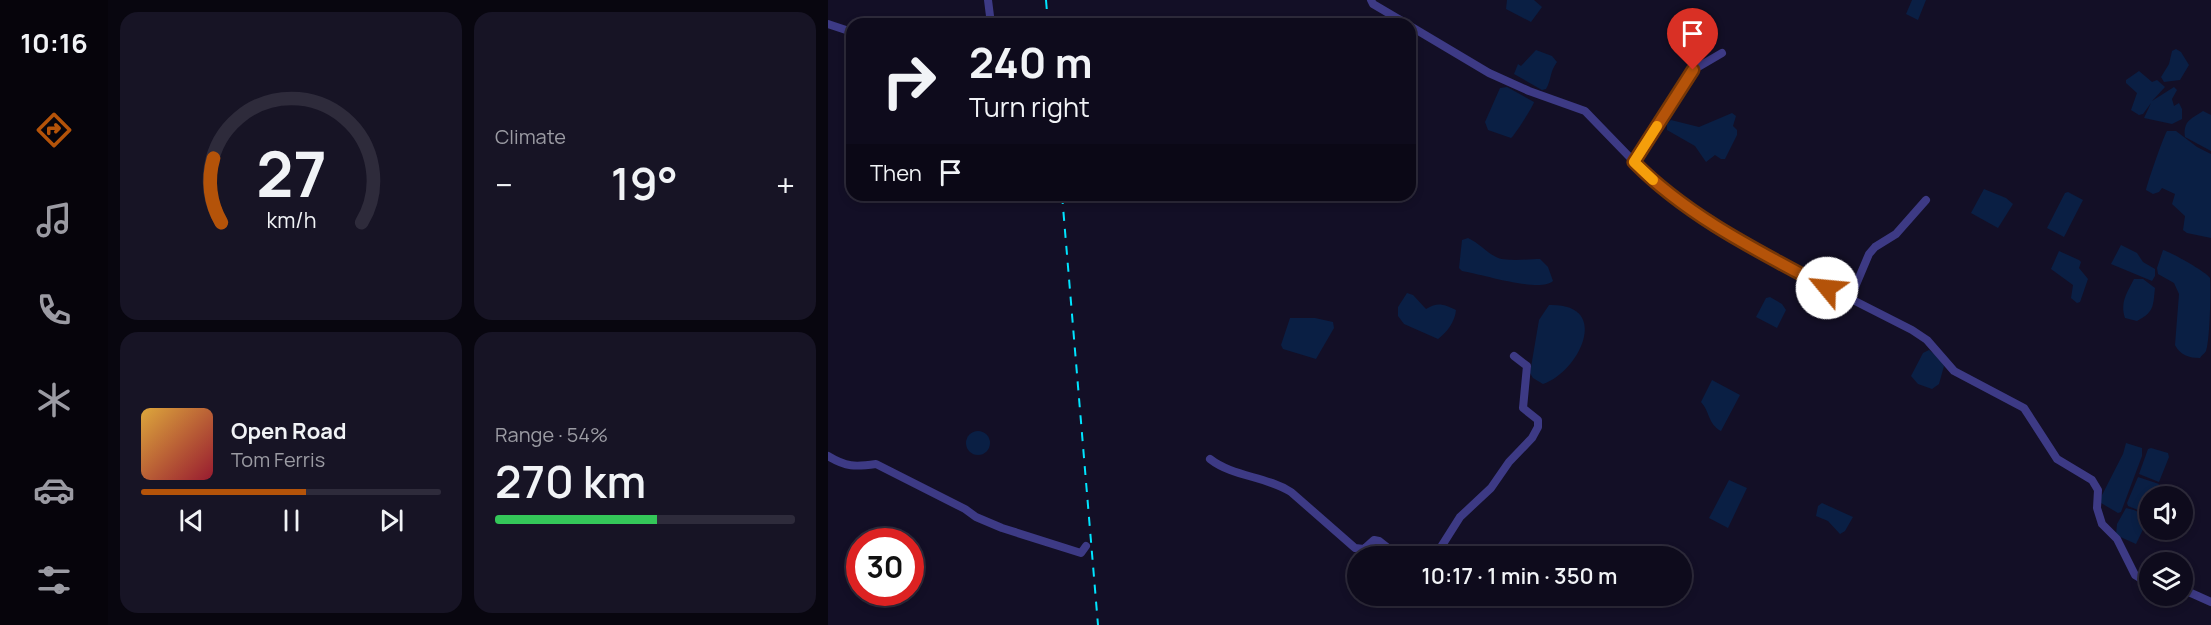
<!DOCTYPE html>
<html lang="en">
<head>
<meta charset="utf-8">
<style>
  :root { --surface:#0e0b1c; --page:#171425; --text:#f1f3f6; --muted:#9b9ba3; --line:#2e2b3b; --accent:#b45309 }
  body { margin:0; font-family:Manrope,sans-serif; background:var(--page); color:var(--text); height:100vh; display:flex; flex-direction:column; font-size:22px; white-space:nowrap }
  * { box-sizing:border-box; margin:0 }
  p { font-size:20px; color:var(--muted) }
  .icon { flex:none; width:33px; height:33px; fill:none; stroke:currentColor; stroke-width:2; stroke-linecap:round; stroke-linejoin:round }
  .map { position:relative; flex:1; overflow:hidden }
  .panel { display:flex; flex-direction:column; gap:12px; padding:12px; background:#08060f; width:720px }
  .panel>* { flex:none }
  .guide { position:absolute; left:18px; top:18px; width:570px; height:183px; border-radius:18px; box-shadow:0 3px 9px #0003,0 0 0 2px var(--line); background:#0e0b1c; color:var(--text); overflow:hidden }
  .fabs { position:absolute; left:1311px; top:486px; display:grid; gap:12px }
  .fabs a { display:grid; place-items:center; width:54px; height:54px; border-radius:50%; background:var(--surface); box-shadow:0 3px 9px #0003,0 0 0 2px var(--line); font-size:30px }
  .speed { position:absolute; left:18px; top:528px; display:flex; gap:12px; font-size:30px; font-weight:700; text-align:center }
  .speed>* { display:grid; place-content:center; width:78px; height:78px; border-radius:50%; background:var(--surface); box-shadow:0 3px 9px #0003,0 0 0 2px var(--line); line-height:1 }
  .speed .limit { border:9px solid #d22; background:#fff; color:#111 }
  .pin { position:absolute; display:grid; place-items:center; width:51px; height:51px; color:#fff; margin:-62px -26px; border-radius:50% 50% 50% 0; rotate:-45deg; box-shadow:0 0 6px #0007 }
  .pin .icon { rotate:45deg }
  .me { position:absolute; width:66px; margin:-33px; rotate:298deg; stroke-linejoin:round; filter:drop-shadow(0 0 4px #0008) }
  .turn { display:flex; align-items:center; gap:21px; height:126px; padding:0 24px; font-size:27px }
  .turn .icon { width:78px; height:78px; stroke-width:2.5 }
  .turn b { display:block; font-size:42px; line-height:51px }
  .then { display:flex; align-items:center; height:57px; padding:0 24px; background:#0003; gap:12px; font-size:22px }
  .big { font-size:45px; font-weight:600; line-height:1.1 }
  .panel .tile { flex:1; display:flex; flex-direction:column; justify-content:center; gap:9px; min-width:0; padding:0 21px; border-radius:18px; background:var(--page) }
  .panel .dial { align-items:center; gap:0 }
  .dial svg { height:156px; overflow:visible; fill:none; stroke:var(--line); stroke-width:7; stroke-linecap:round; text-anchor:middle }
  .dial text { fill:var(--text); stroke:none }
  .song { display:flex; align-items:center; gap:18px }
  .cover { width:72px; height:72px; border-radius:9px; background:linear-gradient(135deg,hsl(40 70% 55%),hsl(350 70% 35%)) }
  .played { height:6px; border-radius:3px; background:linear-gradient(90deg,var(--accent) 55%,var(--line) 55%) }
  .keys { display:flex; justify-content:space-around; direction:ltr }
  .heat { display:flex; justify-content:space-between; align-items:center; font-size:33px; direction:ltr }
  .charge { height:9px; border-radius:4px; background:linear-gradient(90deg,#34c759 54%,var(--line) 0) }
  .panel .tiles { flex:1; display:grid; gap:12px; grid-template-columns:repeat(2,1fr) }
  .trip { position:absolute; left:519px; top:546px; width:345px; height:60px; border-radius:30px; background:var(--surface); box-shadow:0 3px 9px #0003,0 0 0 2px var(--line); font-weight:600; line-height:60px; text-align:center }
  main { display:flex; flex:1; min-height:0 }
  .menu { display:flex; flex-direction:column; width:108px; justify-content:space-around; align-items:center; background:#06040b; color:var(--muted) }
  .menu .icon { width:42px; height:42px }
  .menu .selected { color:var(--accent) }
  .menu b { font-size:27px; color:var(--text) }
  .map>svg:first-child { display:block }
  .water { fill:#0a1f44 }
  .lines { fill:none; stroke-linecap:round; stroke-linejoin:round }
  .minor { stroke:#3d3a85; stroke-width:8 }
  .rail { stroke:#00e5ff; stroke-width:2; stroke-dasharray:9 8; stroke-linecap:butt }
  .route-casing { stroke:#753606; stroke-width:15 }
  .route { stroke:#b45309; stroke-width:10 }
  .slow { stroke:#f59e0b; stroke-width:10 }
</style>
</head>
<body>
<main>
<nav class="menu">
<b>10:16</b>
<svg class="icon selected" aria-label="directions" viewBox="0 0 24 24"><path d="M12 3l9 9-9 9-9-9zM9 14v-3h6M13 9l2 2-2 2"/></svg>
<svg class="icon" aria-label="music" viewBox="0 0 24 24"><path d="M9 18V5l10-2v13"/><circle cx="6" cy="18" r="3"/><circle cx="16" cy="16" r="3"/></svg>
<svg class="icon" aria-label="phone" viewBox="0 0 24 24"><path d="M5 4h4l2 5-3 2q2 4 5 5l2-3 5 2v4C11 20 4 13 5 4z"/></svg>
<svg class="icon" aria-label="climate" viewBox="0 0 24 24"><path d="M12 3v18M4 7l16 10M4 17L20 7"/></svg>
<svg class="icon" aria-label="car" viewBox="0 0 24 24"><path d="M5 17H2v-5l4-1 3-4h7l3 4 3 1v5h-3M9 17h6M6 11h13"/><circle cx="7" cy="17" r="2"/><circle cx="17" cy="17" r="2"/></svg>
<svg class="icon" aria-label="filters" viewBox="0 0 24 24"><path d="M4 7h16M4 17h16"/><circle cx="9" cy="7" r="2"/><circle cx="15" cy="17" r="2"/></svg>
</nav>
<section class="panel">
<div class="tiles">
<div class="tile dial"><svg viewBox="0 0 100 80">
<path d="M14 69A42 42 0 1 1 86 69"/>
<path d="M14 69A42 42 0 0 1 10 36" stroke="#b45309"/>
<text x="50" y="56" font-size="32" font-weight="700">27</text>
<text x="50" y="72" font-size="11">km/h</text>
</svg></div>
<div class="tile"><p>Climate</p>
<div class="heat"><a>−</a><b class="big">19°</b><a>+</a></div>
</div>
<div class="tile">
<div class="song"><i class="cover"></i><div><b>Open Road</b><p>Tom Ferris</p></div></div>
<div class="played"></div>
<div class="keys"><svg class="icon" aria-label="previous" viewBox="0 0 24 24"><path d="M18 5L8 12l10 7zM5 5v14"/></svg><svg class="icon" aria-label="pause" viewBox="0 0 24 24"><path d="M8 5v14M16 5v14"/></svg><svg class="icon" aria-label="next" viewBox="0 0 24 24"><path d="M6 5l10 7-10 7zM19 5v14"/></svg></div>
</div>
<div class="tile"><p>Range · 54%</p><b class="big">270 km</b><div class="charge"></div></div>
</div>
</section>
<div class="map">
<svg width="1383" height="625" viewBox="0 0 1383 625">
  <rect width="100%" height="100%" fill="#130f26"/>
  <!-- water -->
  <g class="water">
    <path d="M679,0H706L714,7L703,22L678,9Z"/>
    <path d="M1084,0H1098L1090,20L1078,14Z"/>
    <path d="M1348,49L1353,52L1361,65L1352,80L1336,82L1333,77L1341,64L1344,51Z"/>
    <path d="M708,50L724,56L729,62C721,73 724,79 718,89L714,90L686,74L690,64L693,66Z"/>
    <path d="M1311,71L1324,82L1329,80L1337,87L1324,101L1346,87L1349,90L1344,99L1346,106L1351,103L1354,109V119L1344,124L1316,118L1323,103L1315,114L1311,115L1303,110L1309,93L1298,83V80Z"/>
    <path d="M679,87L706,102C706,105 686,136 683,138L660,130L657,122L672,88Z"/>
    <path d="M1375,111L1383,115V151L1357,137C1355,121 1363,119 1375,111Z"/>
    <path d="M904,113L908,116L905,126L909,130V135L897,159H893L887,155L878,162L867,146L839,130V124L843,120L871,127Z"/>
    <path d="M1339,131H1348L1369,147L1383,154V238L1359,233L1355,230L1357,216L1344,204L1347,194L1334,188L1331,192L1325,194L1318,190C1319,184 1336,135 1339,131Z"/>
    <path d="M1156,189L1178,198L1185,204L1170,228L1143,213Z"/>
    <path d="M1240,192L1255,200L1236,237L1219,228L1237,193Z"/>
    <path d="M640,238C651,243 658,252 668,257C677,262 701,259 712,259L720,267L725,281C712,293 653,274 634,271L631,268L634,240Z"/>
    <path d="M1293,245L1309,253L1315,262L1327,269V276L1324,281L1283,264Z"/>
    <path d="M1335,250C1341,251 1380,273 1382,278C1383,287 1382,341 1378,351C1377,353 1373,356 1372,358C1361,358 1352,355 1347,345L1351,294L1346,283L1330,274L1329,268Z"/>
    <path d="M1231,251L1251,260L1253,262L1251,268L1260,279L1252,302L1249,303L1243,298L1245,285L1223,269Z"/>
    <path d="M1306,279H1315L1327,288C1325,307 1326,312 1309,321L1297,318C1292,302 1299,293 1306,279Z"/>
    <path d="M579,293L585,295L598,309C610,302 615,304 628,310C627,322 619,332 610,339L576,324L570,316V307Z"/>
    <path d="M942,297L954,304L958,310L949,328L928,317L938,298Z"/>
    <path d="M721,305C784,303 752,371 715,384L705,378L702,373L711,320Z"/>
    <path d="M462,318H487L505,322L506,328L488,359L455,349L453,345Z"/>
    <path d="M1101,350L1110,357L1116,366L1111,384L1104,389L1090,384L1083,376L1095,353Z"/>
    <path d="M884,380L912,395L893,431C880,424 882,412 873,402Z"/>
    <circle cx="150" cy="443" r="12"/>
    <path d="M1298,443L1314,448V456L1293,512L1290,513L1273,503V497L1295,454Z"/>
    <path d="M1323,448L1340,453L1341,457L1331,482L1311,474L1320,449Z"/>
    <path d="M1310,477L1331,484L1328,496H1322L1321,512L1320,514L1300,506L1299,503Z"/>
    <path d="M901,480L919,488L900,528L881,518Z"/>
    <path d="M994,503L1025,517L1017,531L1012,534L1000,521L988,516L990,506Z"/>
    <path d="M1298,508L1306,510L1321,517L1308,544L1288,535L1289,524Z"/>
  </g>
  <g class="lines">
    <!-- minor -->
    <g class="minor">
      <path d="M160,0L163,24"/>
      <path d="M543,0L545,4L579,24"/>
      <path d="M0,24L24,32"/>
      <path d="M582,26L661,73L701,91L757,111L818,174L847,199L886,224L966,270L1084,330L1099,340L1126,371L1196,408L1229,459L1264,480L1270,490L1269,508L1274,524L1289,539L1307,575L1322,584"/>
      <path d="M806,162L865,70L894,53"/>
      <path d="M1022,299L1041,254L1047,247L1068,234L1098,200"/>
      <path d="M0,456C18,467 27,467 48,464L137,509L148,517L174,528L253,553L258,546"/>
      <path d="M382,459C405,477 438,476 463,492L527,548L536,549L546,540L551,541L570,556"/>
      <path d="M599,556L601,552L610,551L613,547L632,517L663,488L681,462L704,438L710,427V420L695,408L699,366L686,356"/>
      <path d="M1354,589L1383,602"/>
    </g>
    <!-- rail -->
    <g class="rail">
      <path d="M218,0L220,24"/>
      <path d="M234,195L270,625"/>
    </g>
  </g>
  <g class="lines">
    <!-- route casing -->
    <g class="route-casing">
      <path id="route" d="M865,70L806,162C860,217 932,252 999,288"/>
    </g>
    <!-- route -->
    <use href="#route" class="route"/>
    <!-- slow -->
    <path class="slow" d="M825,180L806,162L829,126"/>
  </g>
</svg>
<div class="fabs">
<a><svg class="icon" aria-label="sound" viewBox="0 0 24 24"><path d="M4 9h4l5-4v14l-5-4H4zM17 9q2 3 0 6"/></svg></a>
<a><svg class="icon" aria-label="layers" viewBox="0 0 24 24"><path d="M12 4l9 5-9 5-9-5zM3 14l9 5 9-5"/></svg></a>
</div>
<div class="speed"><div class="limit">30</div></div>
<div class="pin" style="left:865px;top:70px;background:#d93025"><svg class="icon" aria-label="arrive" viewBox="0 0 24 24"><path d="M6 21V4h12l-3 4 3 4H6"/></svg></div>
<svg class="me" style="left:999px;top:288px" viewBox="-20 -20 40 40"><circle r="19" fill="#fff"/><path d="M0-13L10 11 0 6-10 11z" fill="#b45309"/></svg>
<div class="trip">10:17 · 1 min · 350 m</div>
<div class="guide">
<div class="turn"><svg class="icon" aria-label="right" viewBox="0 0 24 24"><path d="M7 20v-9h11M14 6l5 5-5 5"/></svg><div><b>240 m</b>Turn right</div></div>
<div class="then">Then<svg class="icon" aria-label="arrive" viewBox="0 0 24 24"><path d="M6 21V4h12l-3 4 3 4H6"/></svg></div>
</div>
</div>
</main>
</body>
</html>
